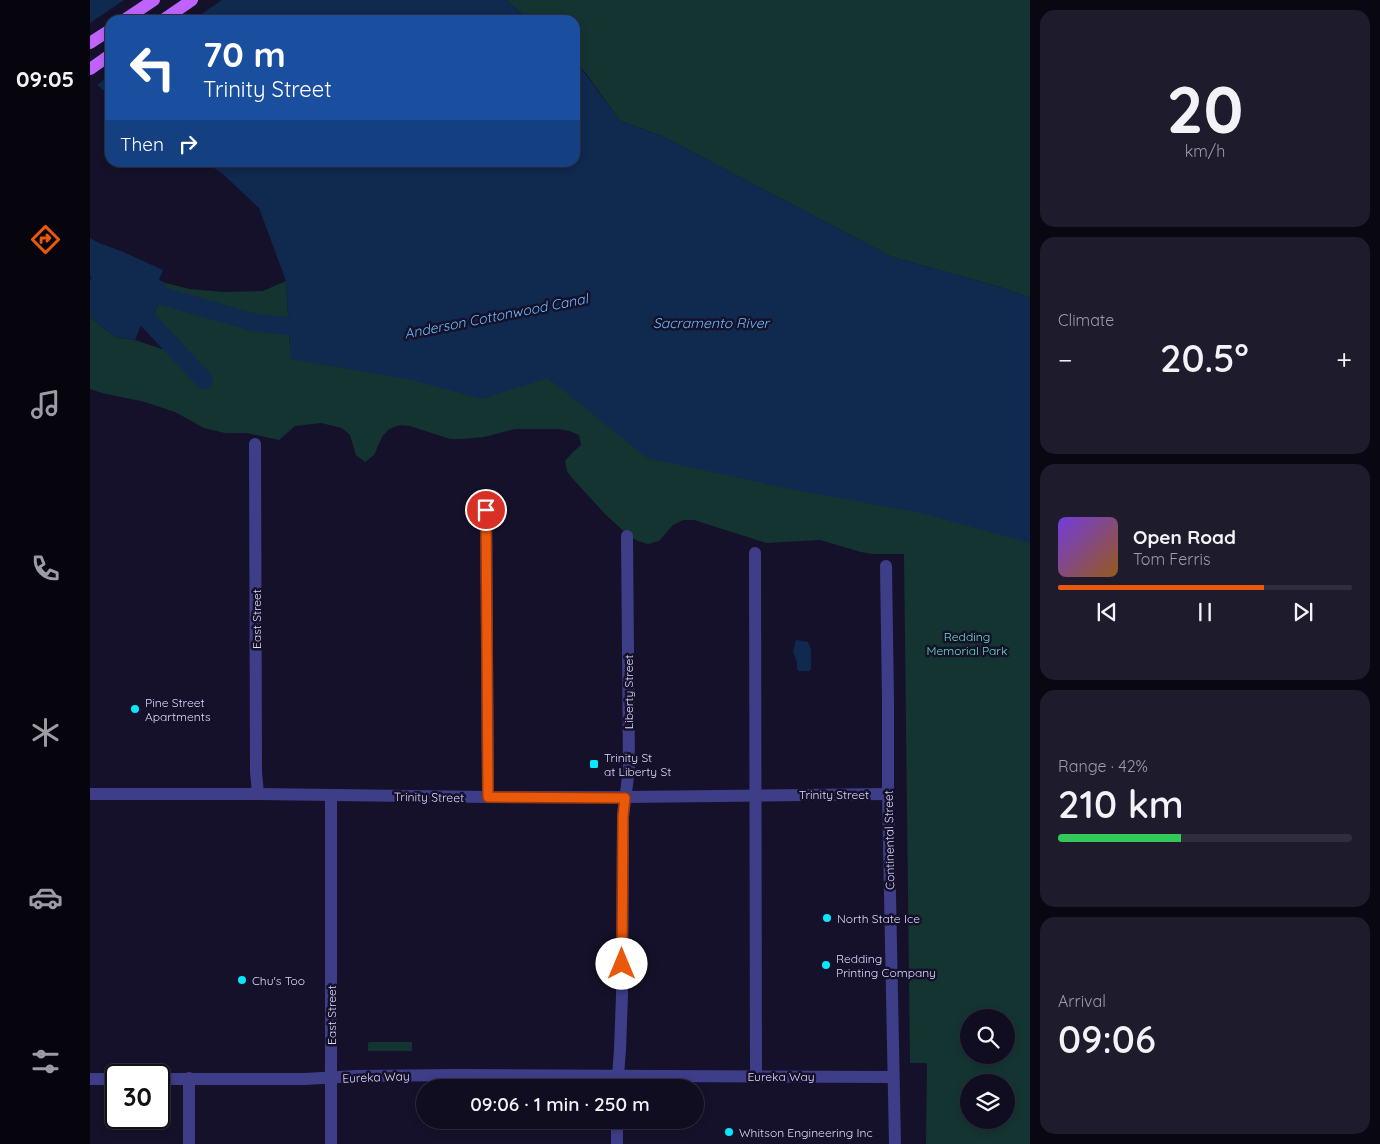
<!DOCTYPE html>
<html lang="en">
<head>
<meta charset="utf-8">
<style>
  :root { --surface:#100d20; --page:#1e1b2d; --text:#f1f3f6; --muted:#9c9ca5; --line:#302d3e; --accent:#ea580c }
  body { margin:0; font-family:Quicksand,sans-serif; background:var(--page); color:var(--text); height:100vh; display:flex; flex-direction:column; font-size:19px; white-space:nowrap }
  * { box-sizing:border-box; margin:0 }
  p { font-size:16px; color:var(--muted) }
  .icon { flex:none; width:28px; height:28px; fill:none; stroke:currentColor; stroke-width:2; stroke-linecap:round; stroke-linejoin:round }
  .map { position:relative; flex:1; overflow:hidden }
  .side { display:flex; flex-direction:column; gap:10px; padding:10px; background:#090712; width:350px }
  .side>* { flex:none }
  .hud { position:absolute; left:15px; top:15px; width:475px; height:152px; border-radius:15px; box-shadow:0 2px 8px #0003,0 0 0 1px var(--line); background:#1a4fa0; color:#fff; overflow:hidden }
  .buttons { position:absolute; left:870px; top:1009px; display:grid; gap:10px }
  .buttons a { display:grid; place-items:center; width:55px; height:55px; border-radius:50%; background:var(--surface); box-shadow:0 2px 8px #0003,0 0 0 1px var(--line); font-size:25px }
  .speed { position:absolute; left:15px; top:1064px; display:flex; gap:10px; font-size:25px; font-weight:700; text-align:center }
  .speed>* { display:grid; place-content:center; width:65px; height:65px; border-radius:50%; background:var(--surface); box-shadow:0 2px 8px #0003,0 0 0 1px var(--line); line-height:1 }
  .speed .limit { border:2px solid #111; border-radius:8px; background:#fff; color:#111 }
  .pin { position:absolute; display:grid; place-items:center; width:42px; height:42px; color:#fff; margin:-21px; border:2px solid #fff; border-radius:50%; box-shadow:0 1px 5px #0007 }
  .me { position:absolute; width:55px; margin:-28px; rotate:0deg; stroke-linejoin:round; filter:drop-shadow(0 0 4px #0008) }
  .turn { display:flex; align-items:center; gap:18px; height:105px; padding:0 15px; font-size:22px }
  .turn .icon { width:65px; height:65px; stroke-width:2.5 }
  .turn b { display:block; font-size:35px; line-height:42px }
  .then { display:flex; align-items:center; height:48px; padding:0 15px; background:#0003; gap:10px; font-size:19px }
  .big { font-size:38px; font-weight:600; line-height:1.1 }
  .side .card { flex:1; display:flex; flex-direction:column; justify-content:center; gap:8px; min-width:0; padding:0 18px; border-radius:15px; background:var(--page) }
  .side .dial { align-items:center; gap:0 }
  .dial b { font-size:65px; line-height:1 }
  .song { display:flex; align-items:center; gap:15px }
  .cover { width:60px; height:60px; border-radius:8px; background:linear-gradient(135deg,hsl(260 70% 55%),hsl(30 70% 35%)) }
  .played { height:5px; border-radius:2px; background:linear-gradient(90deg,var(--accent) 70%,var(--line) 70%) }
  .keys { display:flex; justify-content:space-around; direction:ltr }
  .heat { display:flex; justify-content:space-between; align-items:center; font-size:28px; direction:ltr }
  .charge { height:8px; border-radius:4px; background:linear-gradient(90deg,#34c759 42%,var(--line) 0) }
  .trip { position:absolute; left:326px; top:1079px; width:288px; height:50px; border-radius:25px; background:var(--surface); box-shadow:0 2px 8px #0003,0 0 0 1px var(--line); font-weight:600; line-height:50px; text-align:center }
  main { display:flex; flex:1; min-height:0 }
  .dock { display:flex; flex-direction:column; width:90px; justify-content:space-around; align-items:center; background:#06050d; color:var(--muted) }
  .dock .icon { width:35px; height:35px }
  .dock .current { color:var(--accent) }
  .dock b { font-size:22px; color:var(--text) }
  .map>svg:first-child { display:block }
  .green { fill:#143432; fill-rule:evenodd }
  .water { fill:#10294f }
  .pier { fill:#15112a }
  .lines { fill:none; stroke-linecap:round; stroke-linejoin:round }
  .canal { stroke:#10294f; stroke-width:18 }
  .minor { stroke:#3e3d88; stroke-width:12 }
  .major { stroke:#c063fc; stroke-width:12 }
  .route-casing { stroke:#983908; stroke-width:12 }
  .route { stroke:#ea580c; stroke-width:9 }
  .poi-dot { fill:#0ae7fb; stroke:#15112a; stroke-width:2 }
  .labels { text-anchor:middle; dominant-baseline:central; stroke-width:5; stroke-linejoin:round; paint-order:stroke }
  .street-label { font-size:12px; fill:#dedafe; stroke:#15112a }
  .park-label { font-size:12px; fill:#66dfbe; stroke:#15112a }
  .poi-label { font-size:12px; fill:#dedafe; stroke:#15112a; text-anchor:start }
  .water-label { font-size:14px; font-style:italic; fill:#6abcfd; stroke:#15112a }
</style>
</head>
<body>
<main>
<nav class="dock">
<b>09:05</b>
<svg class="icon current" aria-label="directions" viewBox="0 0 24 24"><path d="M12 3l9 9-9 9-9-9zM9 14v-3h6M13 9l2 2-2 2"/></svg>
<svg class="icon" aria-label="music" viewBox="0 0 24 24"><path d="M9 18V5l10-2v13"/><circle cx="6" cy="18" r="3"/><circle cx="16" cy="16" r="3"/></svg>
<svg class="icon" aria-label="phone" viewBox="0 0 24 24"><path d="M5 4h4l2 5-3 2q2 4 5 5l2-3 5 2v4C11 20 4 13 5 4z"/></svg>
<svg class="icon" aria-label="climate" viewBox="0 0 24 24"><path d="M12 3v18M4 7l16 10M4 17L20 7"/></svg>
<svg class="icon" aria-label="car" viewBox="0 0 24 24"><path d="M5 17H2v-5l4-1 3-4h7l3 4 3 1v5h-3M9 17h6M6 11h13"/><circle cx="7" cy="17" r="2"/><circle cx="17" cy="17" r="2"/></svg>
<svg class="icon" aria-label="filters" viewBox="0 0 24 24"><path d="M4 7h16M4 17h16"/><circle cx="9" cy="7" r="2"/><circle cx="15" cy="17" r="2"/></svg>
</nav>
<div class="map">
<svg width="940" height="1144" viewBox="0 0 940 1144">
  <rect width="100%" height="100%" fill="#15112a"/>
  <!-- green -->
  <g class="green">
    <path d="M416,0H940V298L910,287L802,257L572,136L530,121L495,72L485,63V20H439Z"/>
    <path d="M196,281L200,347L450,369L940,514V1144H836L837,1063H820L814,554H782L771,552L730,540L676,543L604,520H593L583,525L569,541L558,544L548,541L539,536L515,514L483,479L477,471L475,461L482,453L491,445L489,435L479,431L468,429H425L394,437L372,439H360L320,426L310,425L299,429L292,437L284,455L275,462L266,455L260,435L252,428L231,423L205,426L189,440L157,433H135L114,428L85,412L55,402L12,393L0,389V317L25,337L45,340L72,349L84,337L72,328L61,323L76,283L99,289L135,292L173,291ZM879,1018H916V1055H879ZM879,1082H916V1120H879Z"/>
    <path d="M280,1042H322V1051H278V1043Z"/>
  </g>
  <!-- water -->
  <g class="water">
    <path d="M0,0H416L439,20H20V96L0,79Z"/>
    <path d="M485,63L494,72L530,121L572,136L802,257L910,287L940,298V543L831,513L700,489L557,458L458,378L392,399L322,380L201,359L196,281L169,208L133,174L117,163L485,162Z"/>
    <path d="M0,238L9,243L31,251L73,270L69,280L76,283L61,323L53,320L45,340L25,337L0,317V280L2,278L0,276Z"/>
    <path d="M706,640L718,642L721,650V669L719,671H709L707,669V662L703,652Z"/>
  </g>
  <!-- pier -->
  <path class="pier" d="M34,0H132L103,20H20V76L5,86L0,82V23Z"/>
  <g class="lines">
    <!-- canal -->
    <g class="canal">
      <path d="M48,289L166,323L222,328"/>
      <path d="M45,306L114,380"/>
    </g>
    <!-- minor -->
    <g class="minor">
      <path d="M165,444L166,772L168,794"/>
      <path d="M396,495L398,797"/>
      <path d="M665,553L666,1076"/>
      <path d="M796,566L798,701V794L805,1144"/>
      <path d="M0,794H168L398,797H535L798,794"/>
      <path d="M99,1078V1144"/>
      <path d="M0,1079H26"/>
      <path d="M69,1079H215L267,1076L366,1075L803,1077"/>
      <path d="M527,1088L530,1050L532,995L533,816L539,769L537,536"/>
      <path d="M527,1120V1144"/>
      <path d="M241,1144V795"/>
    </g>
    <!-- major -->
    <g class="major">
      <path d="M34,20L64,0"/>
      <path d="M73,20L102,0"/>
      <path d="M0,43L20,30"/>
      <path d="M0,69L20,55"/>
    </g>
  </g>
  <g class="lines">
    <!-- route casing -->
    <g class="route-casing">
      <path id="route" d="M396,510L398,797L535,798L533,816L532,964"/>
    </g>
    <!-- route -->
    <use href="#route" class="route"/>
  </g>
  <!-- markers -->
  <g class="poi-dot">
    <circle cx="45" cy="709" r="5"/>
    <rect x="499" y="759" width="10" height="10" rx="2.5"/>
    <circle cx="737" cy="918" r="5"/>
    <circle cx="736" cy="965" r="5"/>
    <circle cx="152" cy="980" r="5"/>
    <circle cx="639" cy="1132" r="5"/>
  </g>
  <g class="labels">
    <!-- street labels -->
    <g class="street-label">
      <text transform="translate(166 619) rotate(-90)">East Street</text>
      <text transform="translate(538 692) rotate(-90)">Liberty Street</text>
      <text x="744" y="794">Trinity Street</text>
      <text transform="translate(339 797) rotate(1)">Trinity Street</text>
      <text transform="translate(799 840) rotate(-91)">Continental Street</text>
      <text transform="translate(241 1015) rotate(-90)">East Street</text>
      <text x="691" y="1076">Eureka Way</text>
      <text transform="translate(286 1077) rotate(-2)">Eureka Way</text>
    </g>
    <!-- park labels -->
    <g class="park-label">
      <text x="877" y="636">Redding<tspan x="877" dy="14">Memorial Park</tspan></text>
    </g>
    <!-- poi labels -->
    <g class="poi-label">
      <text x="55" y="702">Pine Street<tspan x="55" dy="14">Apartments</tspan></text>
      <text x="514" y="757">Trinity St<tspan x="514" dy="14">at Liberty St</tspan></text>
      <text x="747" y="918">North State Ice</text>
      <text x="746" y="958">Redding<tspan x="746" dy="14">Printing Company</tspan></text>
      <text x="162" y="980">Chu's Too</text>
      <text x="649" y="1132">Whitson Engineering Inc</text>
    </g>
    <!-- water labels -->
    <g class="water-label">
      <text transform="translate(406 316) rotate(-11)">Anderson Cottonwood Canal</text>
      <text x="621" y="323">Sacramento River</text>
    </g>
  </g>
</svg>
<div class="buttons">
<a><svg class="icon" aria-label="search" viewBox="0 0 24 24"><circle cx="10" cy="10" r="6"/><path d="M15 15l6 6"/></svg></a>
<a><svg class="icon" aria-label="layers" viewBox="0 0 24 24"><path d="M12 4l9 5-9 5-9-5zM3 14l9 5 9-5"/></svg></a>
</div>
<div class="speed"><div class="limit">30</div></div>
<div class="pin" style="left:396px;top:510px;background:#d93025"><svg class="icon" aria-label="arrive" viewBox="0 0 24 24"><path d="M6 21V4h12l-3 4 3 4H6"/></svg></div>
<svg class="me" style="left:532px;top:964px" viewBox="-20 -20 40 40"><circle r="19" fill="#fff"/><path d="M0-13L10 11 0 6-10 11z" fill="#ea580c"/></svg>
<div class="trip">09:06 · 1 min · 250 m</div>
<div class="hud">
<div class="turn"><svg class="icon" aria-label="left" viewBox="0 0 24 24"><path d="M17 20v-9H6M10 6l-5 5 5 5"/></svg><div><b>70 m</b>Trinity Street</div></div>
<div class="then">Then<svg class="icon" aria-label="right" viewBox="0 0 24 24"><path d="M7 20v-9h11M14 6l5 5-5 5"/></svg></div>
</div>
</div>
<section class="side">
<div class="card dial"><b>20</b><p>km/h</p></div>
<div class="card"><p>Climate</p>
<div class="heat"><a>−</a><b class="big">20.5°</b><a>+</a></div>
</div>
<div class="card">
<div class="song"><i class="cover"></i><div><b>Open Road</b><p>Tom Ferris</p></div></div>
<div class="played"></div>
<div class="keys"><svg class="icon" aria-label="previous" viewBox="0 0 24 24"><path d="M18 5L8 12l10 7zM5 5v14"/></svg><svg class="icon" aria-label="pause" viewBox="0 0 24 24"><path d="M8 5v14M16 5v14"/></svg><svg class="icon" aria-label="next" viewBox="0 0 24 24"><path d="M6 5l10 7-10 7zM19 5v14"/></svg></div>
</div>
<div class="card"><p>Range · 42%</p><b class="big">210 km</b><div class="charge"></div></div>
<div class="card"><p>Arrival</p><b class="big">09:06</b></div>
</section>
</main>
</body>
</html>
